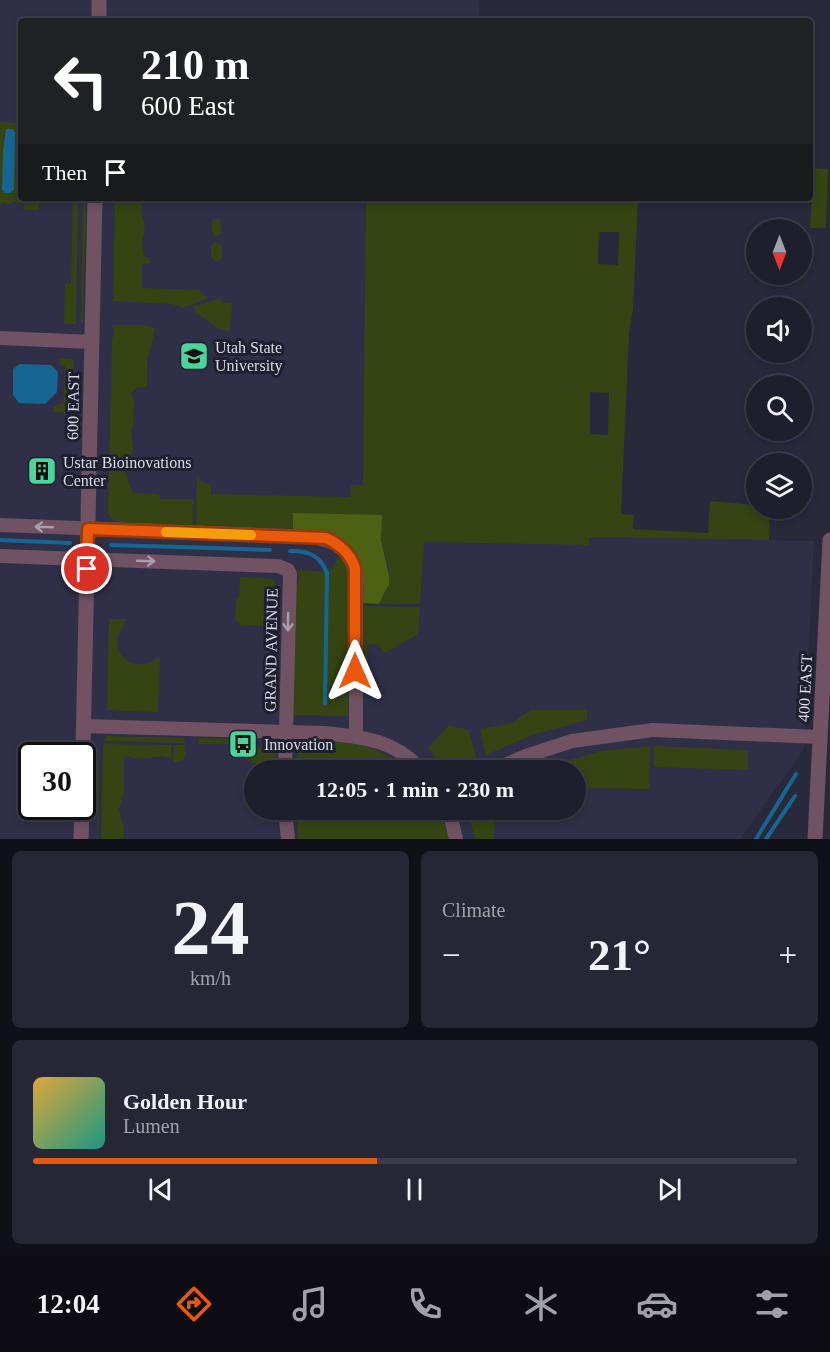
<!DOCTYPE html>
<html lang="en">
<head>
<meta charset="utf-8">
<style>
  :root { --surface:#1e1f2c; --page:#262734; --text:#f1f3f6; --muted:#a1a2a9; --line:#3c3d48; --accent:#ea580c }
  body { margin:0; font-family:"Times New Roman",serif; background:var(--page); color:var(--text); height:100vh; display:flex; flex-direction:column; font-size:22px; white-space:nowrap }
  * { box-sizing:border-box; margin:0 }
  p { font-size:20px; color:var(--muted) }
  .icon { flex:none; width:33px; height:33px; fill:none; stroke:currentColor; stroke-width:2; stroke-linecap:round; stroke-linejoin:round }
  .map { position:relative; height:839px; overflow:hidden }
  .drawer { display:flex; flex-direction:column; gap:12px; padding:12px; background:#101118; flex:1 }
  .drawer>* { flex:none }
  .banner { position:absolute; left:18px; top:18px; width:795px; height:183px; border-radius:6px; box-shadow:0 3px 9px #0003,0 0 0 2px var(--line); background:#202124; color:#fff; overflow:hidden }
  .needle { width:39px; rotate:180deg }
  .tools { position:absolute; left:746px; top:219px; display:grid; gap:12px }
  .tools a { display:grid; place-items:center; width:66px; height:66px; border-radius:50%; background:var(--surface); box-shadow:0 3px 9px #0003,0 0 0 2px var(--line); font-size:30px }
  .speed { position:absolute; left:18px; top:742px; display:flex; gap:12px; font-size:30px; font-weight:700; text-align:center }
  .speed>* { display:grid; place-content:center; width:78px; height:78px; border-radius:50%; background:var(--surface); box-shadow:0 3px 9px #0003,0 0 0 2px var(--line); line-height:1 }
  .speed .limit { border:3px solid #111; border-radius:9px; background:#fff; color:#111 }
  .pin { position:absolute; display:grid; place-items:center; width:51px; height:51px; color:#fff; margin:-26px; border:3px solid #fff; border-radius:50%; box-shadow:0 2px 6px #0007 }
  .me { position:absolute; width:66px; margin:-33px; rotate:0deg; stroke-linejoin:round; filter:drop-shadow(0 0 4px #0008) }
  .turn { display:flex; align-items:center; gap:21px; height:126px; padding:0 24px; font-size:27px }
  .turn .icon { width:78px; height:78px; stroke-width:2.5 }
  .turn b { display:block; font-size:42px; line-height:51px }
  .then { display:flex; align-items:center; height:57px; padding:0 24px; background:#0003; gap:12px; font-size:22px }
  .big { font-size:45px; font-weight:700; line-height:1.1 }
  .drawer .card { flex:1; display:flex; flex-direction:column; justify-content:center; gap:9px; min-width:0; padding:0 21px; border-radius:9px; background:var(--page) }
  .drawer .dial { align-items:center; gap:0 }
  .dial b { font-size:78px; line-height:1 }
  .song { display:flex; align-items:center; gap:18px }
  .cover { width:72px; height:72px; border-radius:9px; background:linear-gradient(135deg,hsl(40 70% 55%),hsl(170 70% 35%)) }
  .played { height:6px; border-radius:3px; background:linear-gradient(90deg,var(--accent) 45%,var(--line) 45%) }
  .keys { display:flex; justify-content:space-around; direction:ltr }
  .heat { display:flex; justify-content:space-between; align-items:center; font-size:33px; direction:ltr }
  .drawer .tiles { flex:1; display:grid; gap:12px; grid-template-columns:1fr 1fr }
  .card:last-child { grid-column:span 2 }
  .trip { position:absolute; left:244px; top:760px; width:342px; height:60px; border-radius:30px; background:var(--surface); box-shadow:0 3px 9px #0003,0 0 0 2px var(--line); font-weight:700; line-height:60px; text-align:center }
  .tabs { display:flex; height:96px; justify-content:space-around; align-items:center; background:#0c0c12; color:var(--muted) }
  .tabs .icon { width:42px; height:42px }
  .tabs .active { color:var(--accent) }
  .tabs b { font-size:27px; color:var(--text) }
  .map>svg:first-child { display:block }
  .built { fill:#2f3047; fill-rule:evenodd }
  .green { fill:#354412; fill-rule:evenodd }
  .forest { fill:#4c6113 }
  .water { fill:#166694 }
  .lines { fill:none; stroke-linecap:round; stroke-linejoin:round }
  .stream { stroke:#166694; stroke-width:4 }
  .minor { stroke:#705263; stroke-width:14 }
  .tertiary { stroke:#705263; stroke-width:15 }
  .oneway { stroke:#aa9dab }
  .route-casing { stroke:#983908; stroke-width:15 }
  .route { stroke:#ea580c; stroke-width:10 }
  .slow { stroke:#f59e0b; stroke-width:10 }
  .labels { text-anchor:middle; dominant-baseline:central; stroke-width:6; stroke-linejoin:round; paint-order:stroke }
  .poi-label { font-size:16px; fill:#d9dae6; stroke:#1e2030; text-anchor:start }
  .street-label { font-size:16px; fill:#d9dae6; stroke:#1e2030 }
</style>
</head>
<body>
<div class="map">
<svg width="830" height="839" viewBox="0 0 830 839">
  <rect width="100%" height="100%" fill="#28293a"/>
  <!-- built -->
  <path class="built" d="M0,0H479V21H21V198H393L382,533L814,541L804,749L740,839H0ZM32,756H82V807H32ZM255,771H576V810H255Z"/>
  <!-- green -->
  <g class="green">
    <path d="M0,122L21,123L20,204L14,201L11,204L2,203L0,206Z"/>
    <path d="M810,168L828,169L826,228H810L812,190H810Z"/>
    <path d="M25,198H39V210H24Z"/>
    <path d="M73,198H78L76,324H64L65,284L71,283Z"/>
    <path d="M83,198H86L83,322H81Z"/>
    <path d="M115,198H141V212L145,227L142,242L144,256L150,259V263L142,264V288L198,290L208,298L183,308L172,304L113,301Z"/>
    <path d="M366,198H638L633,309L629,334L621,514L634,515L633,529L708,533L710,501L756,505V508L770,509L769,540L589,537V545L424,542L420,604H379C382,598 386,592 388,586C394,568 380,550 382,533L293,514V529L196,526L197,476L201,482L211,484V494L350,497L351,485H363ZM599,232H619L618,265L598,264ZM590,392L609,393L608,435L590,434Z"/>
    <path d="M214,219H220L222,233L218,236H215L212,232V221Z"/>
    <path d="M215,242L222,246V258L218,261H215L211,257V246Z"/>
    <path d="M220,298L221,302L232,303L230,331C213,329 211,320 196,314V310L193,307Z"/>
    <path d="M112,325H144L155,328L147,364V387H137L132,392L134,402L133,424L131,434L133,448L125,472L133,493L159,494L160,499H193V526L126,523L115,521L108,514L112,339L114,334Z"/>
    <path d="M60,358L74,359L73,413L53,412L54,406L64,402L65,366L59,364Z"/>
    <path d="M341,555L348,567L351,579L348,716L292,715L295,588L299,581L298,570L329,572Z"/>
    <path d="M240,577L273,579L275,582L274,626L241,625L235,620L236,599H239Z"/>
    <path d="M363,606L420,607L418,634L385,653L379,645L371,644L367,646L368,673L365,680L361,682Z"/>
    <path d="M109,619H126C124,625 120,630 118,637C115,652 127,666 142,664C149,664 154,659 160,658L158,712L107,710Z"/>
    <path d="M531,710H587V720L532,735L486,755L480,729L512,723Z"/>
    <path d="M449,725L468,730L477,759L454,771H448L428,748Z"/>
    <path d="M108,736L184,738L185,743L103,741L105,737Z"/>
    <path d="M199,738L242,739V744H198Z"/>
    <path d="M305,741C351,741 374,742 411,771H298V746L300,743Z"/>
    <path d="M100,742L98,839H97L99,745Z"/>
    <path d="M103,744L171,745V758L162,756L139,759L126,756L124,758V793L119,809L124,827L123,839H101Z"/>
    <path d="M174,745H185V757L180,762H173Z"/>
    <path d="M649,746L650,748L649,789L590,788L585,792V798H576V771H533L601,751Z"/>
    <path d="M656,746L744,750L748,751V770L654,767V747Z"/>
    <path d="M237,747L276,748V771H259V764L251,763L250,760L244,758L243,753H237Z"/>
    <path d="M297,810H440L449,839H298Z"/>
    <path d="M467,810H494L491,812L495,817L494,839H475Z"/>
  </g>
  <!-- forest -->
  <path class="forest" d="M293,513L382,515L381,540L389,575V584L379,604L363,603C367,545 348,532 293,529Z"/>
  <!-- water -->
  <g class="water">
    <path d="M6,129H13L15,133L14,190L10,193H5L2,190L3,151Z"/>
    <path d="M20,364L51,365L58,372L57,392L45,404L19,403L13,395V369Z"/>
  </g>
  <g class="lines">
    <!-- stream -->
    <g class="stream">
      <path d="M0,540L70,543"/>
      <path d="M111,545L179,547"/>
      <path d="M181,547L270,550"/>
      <path d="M290,551C309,551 320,555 327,573L325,703"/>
      <path d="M756,839L796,774"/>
      <path d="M766,839L795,796"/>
    </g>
    <!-- minor -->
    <g class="minor">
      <path d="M0,338L92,342"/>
      <path d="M0,525L312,537C337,540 353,552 356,577V736"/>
      <path d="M0,556L278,566L288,570L290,574L285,771"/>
      <path d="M84,726L325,733C363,737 396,740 422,771"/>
      <path d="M491,771L526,756L572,741L653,730L820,737"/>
      <path d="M285,810L288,839"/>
      <path d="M449,810L456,839"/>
    </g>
    <!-- tertiary -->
    <g class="tertiary">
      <path d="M99,21V0"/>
      <path d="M82,795L95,198"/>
      <path d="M81,839L82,807"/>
      <path d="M815,839L830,540"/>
    </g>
  </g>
  <!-- one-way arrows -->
  <defs><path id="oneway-shaft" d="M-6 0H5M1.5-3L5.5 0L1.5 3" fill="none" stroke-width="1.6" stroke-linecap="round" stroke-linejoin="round" transform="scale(1.5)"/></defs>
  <g class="oneway">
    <use href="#oneway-shaft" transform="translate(44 527) rotate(-178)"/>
    <use href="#oneway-shaft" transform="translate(146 561) rotate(2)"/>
    <use href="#oneway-shaft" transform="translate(288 622) rotate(91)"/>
  </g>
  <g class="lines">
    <!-- route casing -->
    <g class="route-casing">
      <path id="route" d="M87,569L88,529L326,538C340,545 350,553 355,568V671"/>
    </g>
    <!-- route -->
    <use href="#route" class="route"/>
    <!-- slow -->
    <path class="slow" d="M166,532L251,535"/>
  </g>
  <!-- icons -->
  <defs>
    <g id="university-square" transform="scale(1.5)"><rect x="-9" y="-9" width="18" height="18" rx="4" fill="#4bd49b" stroke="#1e2030"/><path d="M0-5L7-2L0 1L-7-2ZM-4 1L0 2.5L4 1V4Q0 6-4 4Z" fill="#111"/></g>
    <g id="building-square" transform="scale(1.5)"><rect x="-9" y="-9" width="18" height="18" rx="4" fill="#4bd49b" stroke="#1e2030"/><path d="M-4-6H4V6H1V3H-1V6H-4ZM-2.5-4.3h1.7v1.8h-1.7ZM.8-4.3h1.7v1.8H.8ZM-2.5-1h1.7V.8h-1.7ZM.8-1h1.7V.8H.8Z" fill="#111"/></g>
    <g id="bus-square" transform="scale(1.5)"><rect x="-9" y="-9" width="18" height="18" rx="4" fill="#4bd49b" stroke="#1e2030"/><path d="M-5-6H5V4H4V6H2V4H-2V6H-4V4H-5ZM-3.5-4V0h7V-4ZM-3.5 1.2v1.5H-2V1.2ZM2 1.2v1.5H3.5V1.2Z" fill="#111"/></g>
  </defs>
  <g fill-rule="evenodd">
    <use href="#university-square" x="194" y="356"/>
    <use href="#building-square" x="42" y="471"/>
    <use href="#bus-square" x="243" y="744"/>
  </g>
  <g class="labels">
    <!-- poi labels -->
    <g class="poi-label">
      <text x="215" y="347">Utah State<tspan x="215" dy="18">University</tspan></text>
      <text x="63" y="462">Ustar Bioinovations<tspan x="63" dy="18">Center</tspan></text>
      <text x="264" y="744">Innovation</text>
    </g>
    <!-- street labels -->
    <g class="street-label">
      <text transform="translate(73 406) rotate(-89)">600 EAST</text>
      <text transform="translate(271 650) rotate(-89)">GRAND AVENUE</text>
      <text transform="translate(805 688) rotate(-87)">400 EAST</text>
    </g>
  </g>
</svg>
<div class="tools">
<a><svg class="needle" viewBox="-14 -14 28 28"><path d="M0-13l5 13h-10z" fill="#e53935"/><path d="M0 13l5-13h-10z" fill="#a1a2a9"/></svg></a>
<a><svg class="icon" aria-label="sound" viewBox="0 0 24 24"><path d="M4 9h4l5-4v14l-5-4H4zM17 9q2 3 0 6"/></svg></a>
<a><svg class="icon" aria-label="search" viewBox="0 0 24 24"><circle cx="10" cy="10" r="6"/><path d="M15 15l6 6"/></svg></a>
<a><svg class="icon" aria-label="layers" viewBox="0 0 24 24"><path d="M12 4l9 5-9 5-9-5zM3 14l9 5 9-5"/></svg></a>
</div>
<div class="speed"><div class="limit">30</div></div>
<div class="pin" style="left:87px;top:569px;background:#d93025"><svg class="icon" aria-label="arrive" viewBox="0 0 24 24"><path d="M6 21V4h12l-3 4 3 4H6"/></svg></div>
<svg class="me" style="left:355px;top:671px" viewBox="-20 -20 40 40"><path d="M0-17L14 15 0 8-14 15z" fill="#ea580c" stroke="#fff" stroke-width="4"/></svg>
<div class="trip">12:05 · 1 min · 230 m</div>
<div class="banner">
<div class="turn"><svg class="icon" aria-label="left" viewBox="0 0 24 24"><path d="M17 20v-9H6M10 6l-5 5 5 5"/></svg><div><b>210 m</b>600 East</div></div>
<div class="then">Then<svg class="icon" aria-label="arrive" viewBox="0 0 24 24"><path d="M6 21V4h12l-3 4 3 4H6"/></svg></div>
</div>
</div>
<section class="drawer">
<div class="tiles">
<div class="card dial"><b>24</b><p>km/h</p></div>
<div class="card"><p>Climate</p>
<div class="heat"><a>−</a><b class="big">21°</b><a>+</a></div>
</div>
<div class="card">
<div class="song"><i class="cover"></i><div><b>Golden Hour</b><p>Lumen</p></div></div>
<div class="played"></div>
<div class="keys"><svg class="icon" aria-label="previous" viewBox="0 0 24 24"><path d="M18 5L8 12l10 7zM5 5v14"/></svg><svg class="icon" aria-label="pause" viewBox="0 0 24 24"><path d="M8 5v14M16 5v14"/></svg><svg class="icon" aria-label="next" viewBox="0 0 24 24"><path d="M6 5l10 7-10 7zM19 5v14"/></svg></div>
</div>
</div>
</section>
<nav class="tabs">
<b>12:04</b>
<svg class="icon active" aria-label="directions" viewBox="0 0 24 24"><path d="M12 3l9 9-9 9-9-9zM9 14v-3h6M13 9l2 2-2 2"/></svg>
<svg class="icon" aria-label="music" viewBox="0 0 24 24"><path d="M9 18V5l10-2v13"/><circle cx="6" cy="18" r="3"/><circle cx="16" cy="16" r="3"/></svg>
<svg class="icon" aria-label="phone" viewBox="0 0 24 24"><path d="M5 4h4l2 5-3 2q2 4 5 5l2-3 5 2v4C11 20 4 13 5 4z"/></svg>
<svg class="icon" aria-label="climate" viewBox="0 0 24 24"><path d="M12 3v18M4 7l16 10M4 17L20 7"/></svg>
<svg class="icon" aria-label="car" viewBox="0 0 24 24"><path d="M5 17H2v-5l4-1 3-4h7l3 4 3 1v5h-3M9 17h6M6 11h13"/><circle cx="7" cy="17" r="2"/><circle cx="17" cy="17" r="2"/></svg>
<svg class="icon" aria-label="filters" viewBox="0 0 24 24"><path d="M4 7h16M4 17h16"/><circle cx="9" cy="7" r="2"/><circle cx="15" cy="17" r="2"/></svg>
</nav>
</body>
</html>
